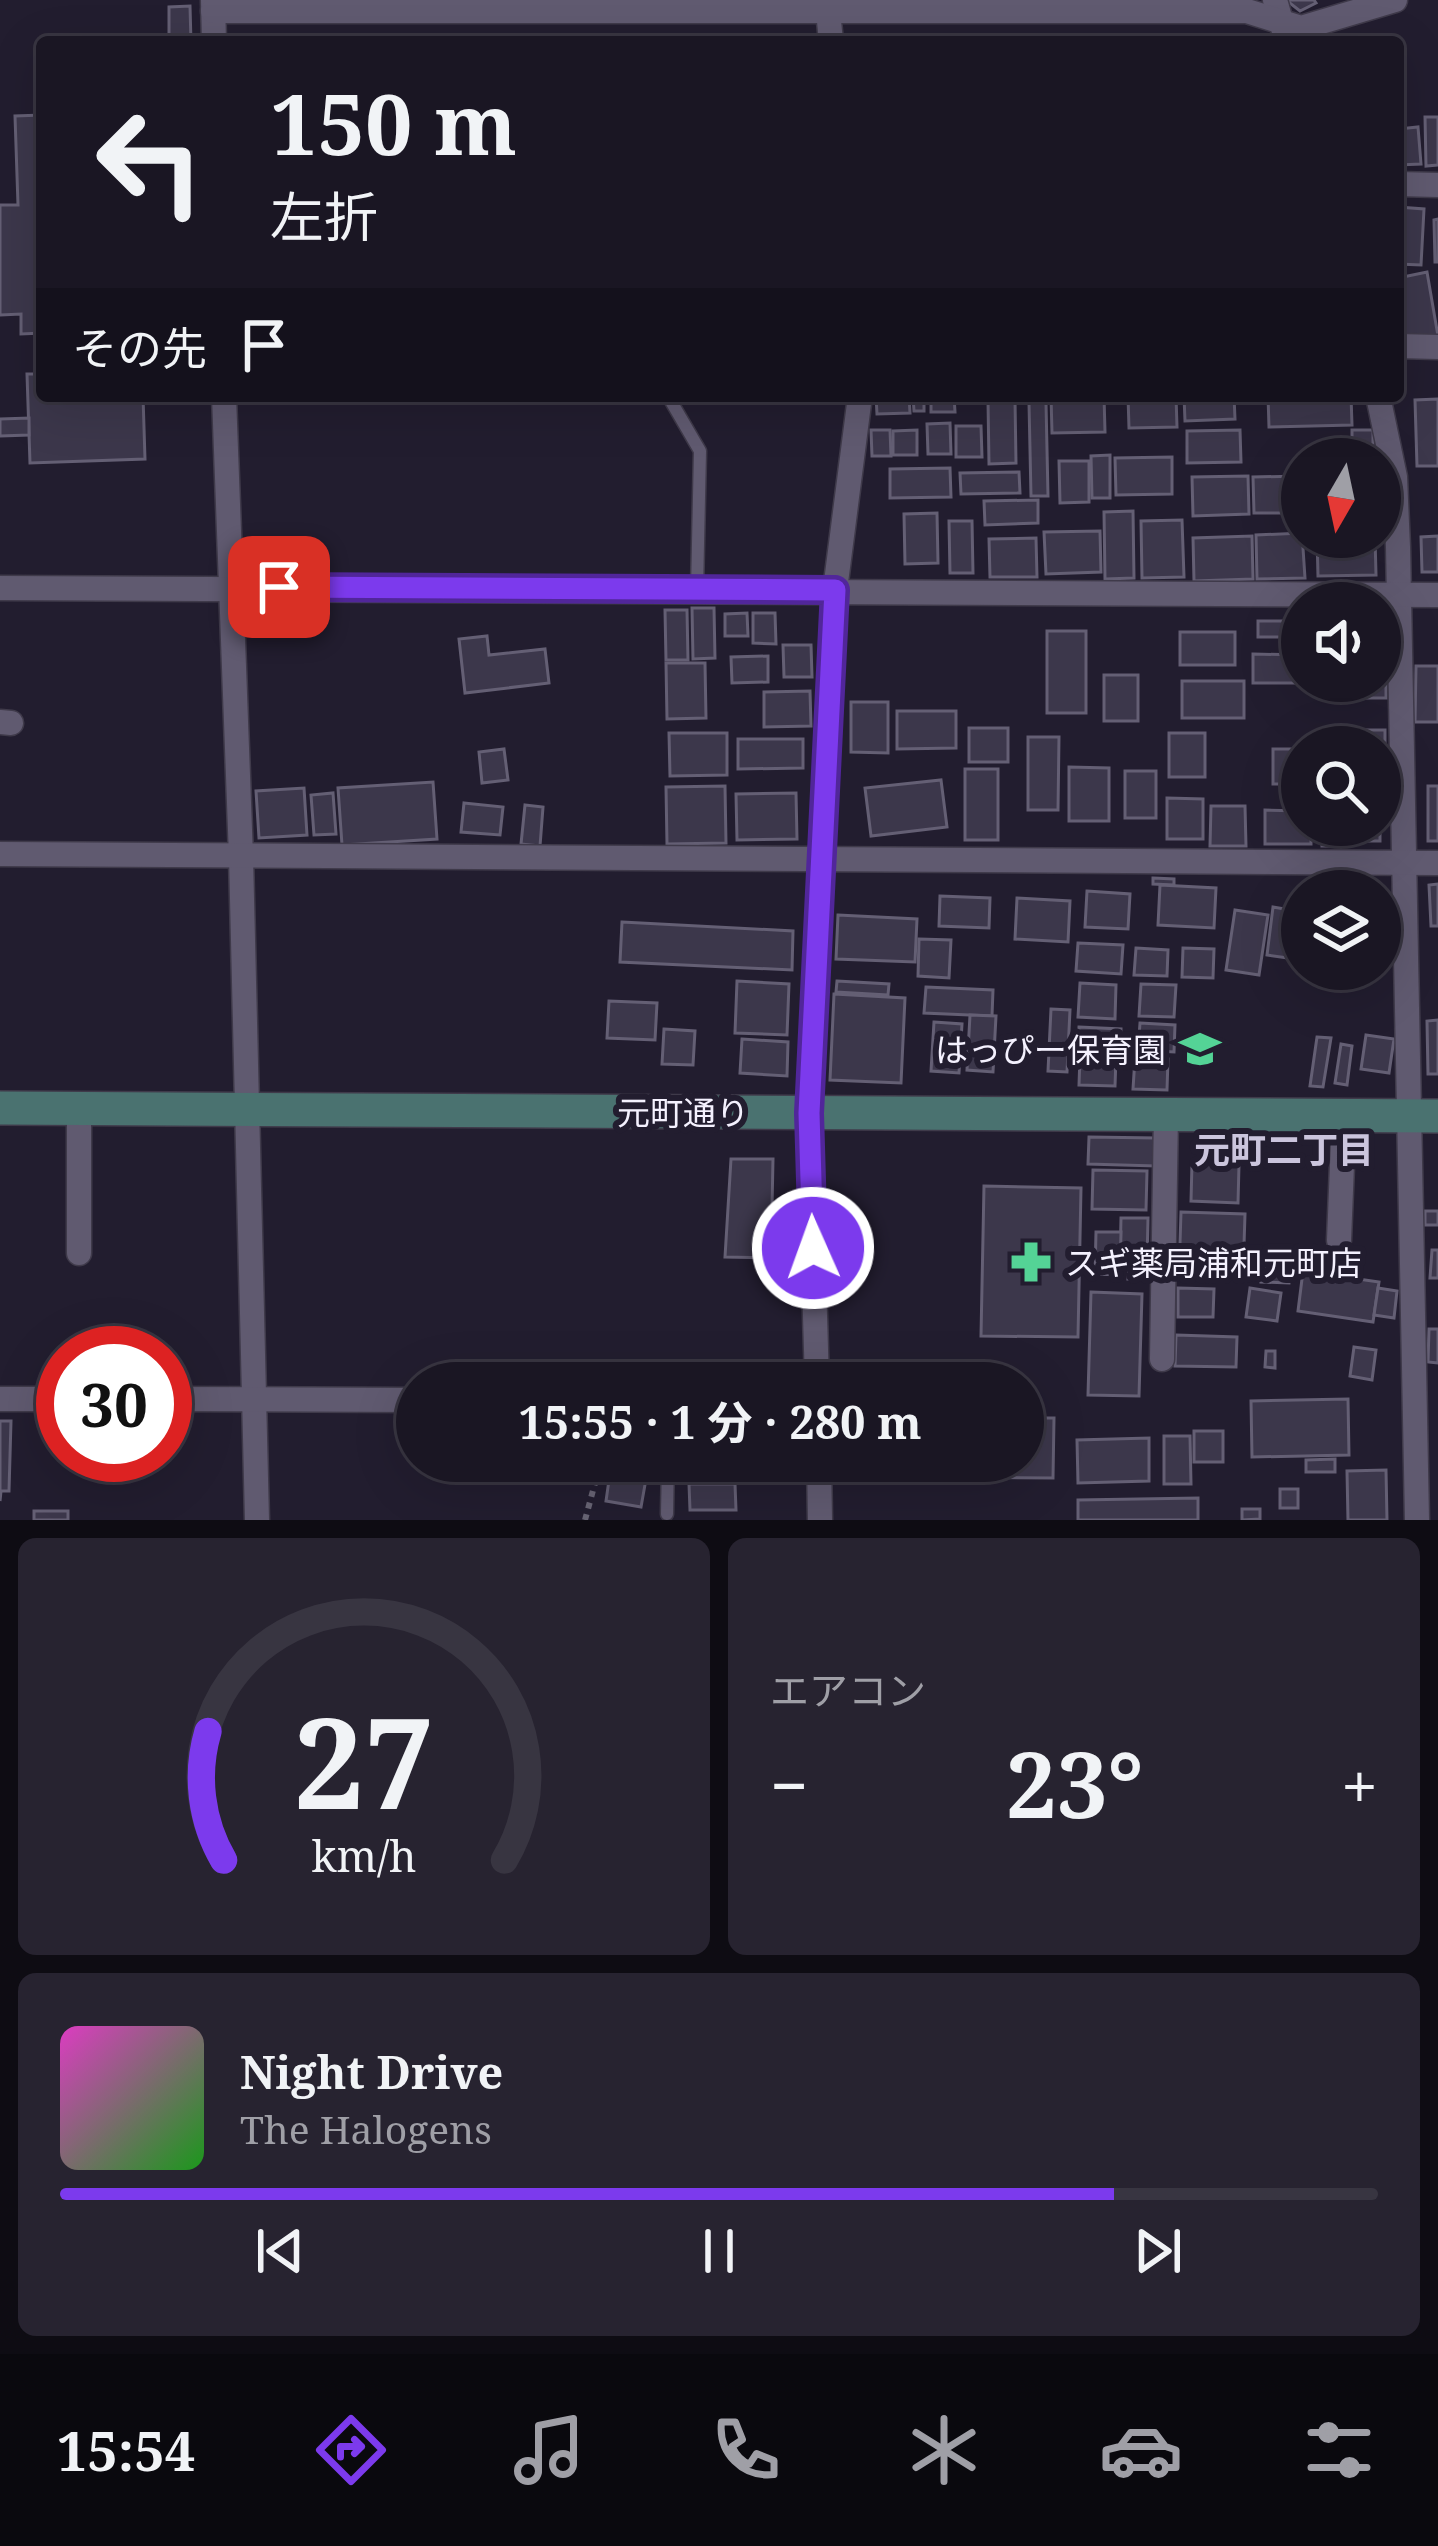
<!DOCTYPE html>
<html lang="ja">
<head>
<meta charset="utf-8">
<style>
  :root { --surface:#1a1623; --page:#272330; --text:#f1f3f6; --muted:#9f9fa6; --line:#383541; --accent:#7c3aed }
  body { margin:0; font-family:"Noto Serif","Noto Sans JP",serif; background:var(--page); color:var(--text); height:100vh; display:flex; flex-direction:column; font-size:45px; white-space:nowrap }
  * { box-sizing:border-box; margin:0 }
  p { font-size:39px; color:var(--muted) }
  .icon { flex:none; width:66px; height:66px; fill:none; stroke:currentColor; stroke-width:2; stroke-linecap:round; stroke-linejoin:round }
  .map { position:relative; height:1520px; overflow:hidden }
  .drawer { display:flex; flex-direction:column; gap:18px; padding:18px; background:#0e0c13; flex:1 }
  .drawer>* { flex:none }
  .guide { position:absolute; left:36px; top:36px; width:1368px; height:366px; border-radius:12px; box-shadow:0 12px 48px #0002,0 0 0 3px var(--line); background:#1a1623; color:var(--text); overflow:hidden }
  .needle { width:78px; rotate:189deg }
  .tools { position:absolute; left:1281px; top:438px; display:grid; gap:24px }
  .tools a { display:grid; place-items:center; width:120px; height:120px; border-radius:50%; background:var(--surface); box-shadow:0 12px 48px #0002,0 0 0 3px var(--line); font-size:60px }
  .speed { position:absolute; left:36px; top:1326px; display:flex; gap:24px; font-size:60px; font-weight:700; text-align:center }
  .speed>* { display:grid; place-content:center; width:156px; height:156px; border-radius:50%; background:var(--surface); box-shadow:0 12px 48px #0002,0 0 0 3px var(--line); line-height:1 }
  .speed .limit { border:18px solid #d22; background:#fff; color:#111 }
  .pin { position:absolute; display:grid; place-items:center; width:102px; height:102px; color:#fff; margin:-51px; border-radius:24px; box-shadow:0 6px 18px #0006 }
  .me { position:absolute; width:132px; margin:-66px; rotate:358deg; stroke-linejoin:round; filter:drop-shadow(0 0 9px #0008) }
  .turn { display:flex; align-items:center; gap:42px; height:252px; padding:0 36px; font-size:54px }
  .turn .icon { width:156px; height:156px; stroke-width:2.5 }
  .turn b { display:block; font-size:84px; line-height:102px }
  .then { display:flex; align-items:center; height:114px; padding:0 36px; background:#0003; gap:24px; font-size:45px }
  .big { font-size:90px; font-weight:700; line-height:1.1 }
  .drawer .widget { flex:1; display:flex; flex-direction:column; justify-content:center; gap:18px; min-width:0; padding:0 42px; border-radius:18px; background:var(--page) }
  .drawer .dial { align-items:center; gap:0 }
  .dial svg { height:312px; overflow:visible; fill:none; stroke:var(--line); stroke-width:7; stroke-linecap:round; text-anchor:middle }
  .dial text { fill:var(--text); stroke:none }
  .song { display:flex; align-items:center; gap:36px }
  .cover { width:144px; height:144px; border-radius:18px; background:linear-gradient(135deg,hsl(310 70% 55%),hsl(120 70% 35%)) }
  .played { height:12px; border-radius:6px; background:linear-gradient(90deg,var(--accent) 80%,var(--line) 80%) }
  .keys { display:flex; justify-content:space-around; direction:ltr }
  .heat { display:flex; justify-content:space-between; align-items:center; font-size:66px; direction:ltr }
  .drawer .tiles { flex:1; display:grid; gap:18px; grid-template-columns:1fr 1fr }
  .widget:last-child { grid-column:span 2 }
  .trip { position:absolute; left:396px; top:1362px; width:648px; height:120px; border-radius:60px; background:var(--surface); box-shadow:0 12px 48px #0002,0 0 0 3px var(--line); font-weight:700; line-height:120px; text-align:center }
  .menu { display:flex; height:192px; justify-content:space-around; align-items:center; background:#0a090e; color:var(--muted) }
  .menu .icon { width:84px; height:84px }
  .menu .on { color:var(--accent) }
  .menu b { font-size:54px; color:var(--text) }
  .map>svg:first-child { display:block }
  .building { fill:#3c374b; stroke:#645f74; stroke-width:3 }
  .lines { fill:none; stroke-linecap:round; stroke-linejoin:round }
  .lane-casing { stroke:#3f3a4a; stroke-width:15 }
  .street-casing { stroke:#3f3a4a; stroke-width:27 }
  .secondary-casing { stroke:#3f3a4a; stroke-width:36 }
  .path { stroke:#686474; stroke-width:6; stroke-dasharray:6 6; stroke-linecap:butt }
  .lane { stroke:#605a70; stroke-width:12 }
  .street { stroke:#605a70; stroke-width:24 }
  .secondary { stroke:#4a7270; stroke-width:33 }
  .route-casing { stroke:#51269a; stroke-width:30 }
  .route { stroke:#7c3aed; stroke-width:21 }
  .labels { text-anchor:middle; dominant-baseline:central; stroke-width:12; stroke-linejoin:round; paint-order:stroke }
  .poi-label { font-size:33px; fill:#f4f1fe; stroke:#221d2f; text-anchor:end }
  .street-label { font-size:33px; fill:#f4f1fe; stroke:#221d2f }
  .neighbourhood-label { font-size:36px; font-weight:bold; fill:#cbc5dd; stroke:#221d2f }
</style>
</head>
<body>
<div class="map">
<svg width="1438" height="1520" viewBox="0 0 1438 1520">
  <rect width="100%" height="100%" fill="#221d2f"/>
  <!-- building -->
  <g class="building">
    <path d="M1286,0H1314L1316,3L1300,11Z"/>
    <path d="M190,6L191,42H169V7Z"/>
    <path d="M42,115V333L21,334V314L0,315V205H18L15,116Z"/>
    <path d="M1425,117H1438V165L1426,166Z"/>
    <path d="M1418,127L1421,164L1398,165V129Z"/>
    <path d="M1398,207L1424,209L1421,265L1398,264Z"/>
    <path d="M1438,219V262H1435L1434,220Z"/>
    <path d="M1427,272L1438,336L1398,344V278Z"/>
    <path d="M27,374H42V396H143L145,459L30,463Z"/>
    <path d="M876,396H909L910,413L877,414Z"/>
    <path d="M913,396H924V411H914Z"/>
    <path d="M931,396H954L955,412H931Z"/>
    <path d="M1051,396H1104L1105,432L1052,433Z"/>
    <path d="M1128,396H1176L1177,427L1129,428Z"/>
    <path d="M1184,396H1234L1235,419L1185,421Z"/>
    <path d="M1268,396H1351L1352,425L1269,427Z"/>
    <path d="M1438,399V466H1417L1415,400Z"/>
    <path d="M1015,400L1016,463L989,464L988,401Z"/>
    <path d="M1029,403H1046L1048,496H1031Z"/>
    <path d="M29,418V435L0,436V419Z"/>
    <path d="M950,423L951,454H928L927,424Z"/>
    <path d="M956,426H981L982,457H956Z"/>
    <path d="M871,430H890L891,456H872Z"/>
    <path d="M917,430V455H893V431Z"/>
    <path d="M1240,430L1241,462L1187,463V431Z"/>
    <path d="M1352,430H1373V446L1352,447Z"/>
    <path d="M1110,455V498H1092L1091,456Z"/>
    <path d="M1172,457V494L1116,495L1115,458Z"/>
    <path d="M1059,461H1089V502L1060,503Z"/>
    <path d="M950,468L951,497L890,498V469Z"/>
    <path d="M1019,472L1020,493L961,494L960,473Z"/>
    <path d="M1248,476L1249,514L1193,516L1192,477Z"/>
    <path d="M1301,476L1302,513H1254L1253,477Z"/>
    <path d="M1038,500V523L985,525L984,501Z"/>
    <path d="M1133,511L1134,578L1105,579L1104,512Z"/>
    <path d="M937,513L938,563L905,564L904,514Z"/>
    <path d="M1182,520L1184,577L1142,578L1141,521Z"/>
    <path d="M949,521H972L973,573H950Z"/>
    <path d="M1100,531L1101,572L1046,574L1044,532Z"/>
    <path d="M1302,533L1305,578L1257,579L1256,535Z"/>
    <path d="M1252,536L1253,579L1194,581L1193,538Z"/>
    <path d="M1438,536V572H1422L1421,537Z"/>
    <path d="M1317,537H1375L1376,575L1318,576Z"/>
    <path d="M1036,538L1037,577H990L989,539Z"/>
    <path d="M692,608H714L715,658L693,659Z"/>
    <path d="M665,610H687L688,660H666Z"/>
    <path d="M747,613L748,636H725V614Z"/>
    <path d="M753,613H775L776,644L753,643Z"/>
    <rect x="1258" y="621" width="33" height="16"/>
    <rect x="1047" y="631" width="39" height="82"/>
    <rect x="1180" y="632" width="55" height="33"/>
    <path d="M487,636L489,655L545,649L549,683L465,693L459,639Z"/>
    <path d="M783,645H811L812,677H784Z"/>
    <path d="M1253,654L1302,655V681L1308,683H1253Z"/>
    <path d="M768,656V682L732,683L731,657Z"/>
    <path d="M1380,662H1386V698H1324V681H1380Z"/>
    <path d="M666,663H705L706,718L667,719Z"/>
    <path d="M1416,666H1438V722H1415Z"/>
    <rect x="1104" y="675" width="34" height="46"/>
    <rect x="1182" y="681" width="62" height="37"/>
    <path d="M810,691L811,726L764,727V692Z"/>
    <path d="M851,702H888V753L851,752Z"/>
    <path d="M897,711H956V748L897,749Z"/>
    <rect x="969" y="728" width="39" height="34"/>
    <path d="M1326,730H1385V768H1380V747H1327Z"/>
    <path d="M669,733H727V775L670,776Z"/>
    <rect x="1169" y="733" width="36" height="44"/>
    <path d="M1028,737H1059L1058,810H1028Z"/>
    <path d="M738,739H803V768L738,769Z"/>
    <path d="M504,749L508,780L482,783L479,752Z"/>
    <rect x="1273" y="749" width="29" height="35"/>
    <path d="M1069,767L1109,768V821H1069Z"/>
    <rect x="965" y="769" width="33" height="71"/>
    <rect x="1125" y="771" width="31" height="47"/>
    <path d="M941,780L947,827L871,836L865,788Z"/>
    <path d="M433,782L437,839L342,845L338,788Z"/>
    <path d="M725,786L726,843L667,844L666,787Z"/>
    <rect x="1428" y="786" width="10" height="55"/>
    <path d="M304,788L307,835L259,838L256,791Z"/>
    <path d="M333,793L336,834L314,835L311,795Z"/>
    <path d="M796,793L797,839L737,840L736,794Z"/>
    <path d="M1167,798L1203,799V839H1167Z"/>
    <path d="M464,803L503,807L500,835L461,832Z"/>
    <path d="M525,805L543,807L540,846L521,844Z"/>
    <path d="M1211,806H1245L1246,846H1210Z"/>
    <path d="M1265,810L1302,811V825H1311V844H1265Z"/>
    <path d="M1322,825H1345L1346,846H1322Z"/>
    <path d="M1354,825H1380V841H1353Z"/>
    <path d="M1153,878L1174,879V885L1153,884Z"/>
    <path d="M1438,884V926H1431L1429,885Z"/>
    <path d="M1160,885L1216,888L1214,928L1158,925Z"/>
    <path d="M1087,891L1130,894L1128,929L1085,927Z"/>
    <path d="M940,896L990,898L989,928L939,926Z"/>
    <path d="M1017,898L1070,901L1068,942L1015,939Z"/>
    <path d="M1273,907L1302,912V960L1267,955Z"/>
    <path d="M1235,910L1268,915L1259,975L1226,970Z"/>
    <path d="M838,915L917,919L915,962L836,959Z"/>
    <path d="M622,922L793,931L792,970L620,962Z"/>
    <path d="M919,939L951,940L949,978L918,976Z"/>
    <path d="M1078,943L1123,945L1121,974L1076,971Z"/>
    <path d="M1136,948L1168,950L1167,976L1134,975Z"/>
    <path d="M1183,948L1214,949L1213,978L1182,977Z"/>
    <path d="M737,981L789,984L787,1035L735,1033Z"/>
    <path d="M837,981L889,984L888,995L836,992Z"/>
    <path d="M1080,983L1116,985L1115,1019L1078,1017Z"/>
    <path d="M1141,984L1176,985L1174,1017L1139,1016Z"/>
    <path d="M926,987L993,990L992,1016L924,1013Z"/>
    <path d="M834,994L905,998L901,1083L830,1080Z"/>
    <path d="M609,1001L657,1003L655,1040L607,1038Z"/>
    <path d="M1051,1009L1070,1010L1067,1072L1048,1071Z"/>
    <path d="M970,1015L996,1016L993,1072L967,1070Z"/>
    <path d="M1438,1020V1074H1428L1427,1021Z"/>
    <path d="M934,1022L962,1024L959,1073L931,1071Z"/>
    <path d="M1140,1023L1175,1025L1174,1052L1138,1050Z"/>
    <path d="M1079,1027L1121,1029L1120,1052L1078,1051Z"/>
    <path d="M664,1029L695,1031L693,1065L662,1064Z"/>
    <path d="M1366,1035L1394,1039L1389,1073L1361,1069Z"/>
    <path d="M1317,1037L1331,1038L1323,1087L1310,1086Z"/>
    <path d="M742,1039L788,1042L787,1076L740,1073Z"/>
    <path d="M1341,1044L1352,1046L1347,1085L1335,1083Z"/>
    <path d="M1080,1056L1116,1058L1115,1086L1079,1085Z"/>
    <path d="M1135,1058L1168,1059L1167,1090L1133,1089Z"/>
    <path d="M1089,1137L1156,1138V1166L1088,1164Z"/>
    <path d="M731,1159H773L771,1258L725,1257Z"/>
    <path d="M1192,1163L1239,1165L1238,1203L1191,1201Z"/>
    <path d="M1093,1170L1147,1171L1146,1210L1092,1209Z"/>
    <path d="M984,1186L1081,1188L1078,1337L981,1336Z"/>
    <rect x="1425" y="1211" width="13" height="14"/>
    <path d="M1181,1212L1245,1214L1243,1276L1179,1274Z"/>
    <path d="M1121,1218H1148L1147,1262H1120Z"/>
    <path d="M1096,1232H1121L1120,1275L1095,1274Z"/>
    <path d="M1432,1250H1438V1278H1430Z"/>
    <path d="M1262,1267L1290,1268L1289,1283L1261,1282Z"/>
    <path d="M1129,1269H1155V1280L1128,1279Z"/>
    <path d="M1303,1271L1379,1282L1373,1322L1298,1311Z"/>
    <path d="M1178,1288L1214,1289L1213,1317H1178Z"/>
    <path d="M1250,1288L1281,1293L1277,1321L1246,1317Z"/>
    <path d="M1378,1288L1397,1291L1394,1318L1374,1315Z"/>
    <path d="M1091,1292L1142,1294L1139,1396L1088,1395Z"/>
    <path d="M1429,1329H1438V1363L1428,1362Z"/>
    <path d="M1176,1335L1237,1337L1236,1367L1175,1366Z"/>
    <path d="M1354,1347L1376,1350L1372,1380L1350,1376Z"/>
    <path d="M1266,1351H1275V1368L1265,1367Z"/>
    <path d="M1348,1399L1349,1455L1252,1457L1251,1401Z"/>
    <path d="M1023,1418H1054L1053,1478L851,1476V1461H1023Z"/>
    <path d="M0,1421H11L9,1491H1L0,1501Z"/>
    <rect x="1194" y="1431" width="29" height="31"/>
    <path d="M1164,1436H1190L1191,1484H1164Z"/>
    <path d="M1149,1438V1481L1078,1483L1077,1440Z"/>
    <path d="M1335,1459V1472H1306V1460Z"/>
    <path d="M555,1461H585L582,1475L553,1470Z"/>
    <path d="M690,1461H740V1473L691,1474Z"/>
    <path d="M1386,1470L1387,1520H1348L1347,1471Z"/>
    <path d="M610,1473L646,1479L641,1507L606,1501Z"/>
    <path d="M689,1484H735L736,1510H690Z"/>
    <rect x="1280" y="1489" width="18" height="19"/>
    <path d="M1198,1498V1520H1078V1500Z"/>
    <path d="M1242,1509H1260V1519L1242,1520Z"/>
    <rect x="34" y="1511" width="34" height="9"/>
  </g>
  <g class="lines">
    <!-- lane casing -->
    <g class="lane-casing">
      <g id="lane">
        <path d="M668,396L700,451L697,590"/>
        <path d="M667,1514L668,1461"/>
      </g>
    </g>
    <!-- street casing -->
    <g class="street-casing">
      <g id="street">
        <path d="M213,0L214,42"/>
        <path d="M827,0L831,42"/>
        <path d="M1275,0L1287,42"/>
        <path d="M213,11H1247L1301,28L1395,0"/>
        <path d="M1398,184L1438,185"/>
        <path d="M1398,346L1438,347"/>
        <path d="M224,396L241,857L257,1520"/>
        <path d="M1378,396L1395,477L1398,547L1417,1520"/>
        <path d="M0,588L1438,595"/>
        <path d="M0,722L11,723"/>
        <path d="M0,854L1438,863"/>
        <path d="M1339,1240L1344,1115"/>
        <path d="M79,1253V1109"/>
        <path d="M1162,1359L1166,1114"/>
        <path d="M817,1383L809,1113L835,590L860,396"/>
        <path d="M0,1399H63"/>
        <path d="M165,1399L417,1400"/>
        <path d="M819,1461L820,1520"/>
      </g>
    </g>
    <!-- secondary casing -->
    <g class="secondary-casing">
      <path id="secondary" d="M0,1108L1438,1116"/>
    </g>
    <!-- path -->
    <path class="path" d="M585,1520L601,1461"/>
    <!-- lane -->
    <use href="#lane" class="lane"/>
    <!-- street -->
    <use href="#street" class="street"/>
    <!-- secondary -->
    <use href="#secondary" class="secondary"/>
  </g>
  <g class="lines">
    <!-- route casing -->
    <g class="route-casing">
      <path id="route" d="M279,587L835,590L809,1113L813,1248"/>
    </g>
    <!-- route -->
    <use href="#route" class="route"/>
  </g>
  <!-- icons -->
  <defs>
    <g id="school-bare" transform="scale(3.24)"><path d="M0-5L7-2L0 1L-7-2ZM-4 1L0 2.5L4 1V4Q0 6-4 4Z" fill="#54d396" stroke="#221d2f" stroke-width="2.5" paint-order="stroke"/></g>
    <g id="pharmacy-bare" transform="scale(3.24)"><path d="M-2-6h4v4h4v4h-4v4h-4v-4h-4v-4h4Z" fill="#54d396" stroke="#221d2f" stroke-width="2.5" paint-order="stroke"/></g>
  </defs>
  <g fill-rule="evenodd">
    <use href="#school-bare" x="1200" y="1049"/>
    <use href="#pharmacy-bare" x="1031" y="1262"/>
  </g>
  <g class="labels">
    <!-- poi labels -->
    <g class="poi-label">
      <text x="1166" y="1049">はっぴー保育園</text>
      <text x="1065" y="1262" text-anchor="start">スギ薬局浦和元町店</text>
    </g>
    <!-- street labels -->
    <g class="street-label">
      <text x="683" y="1112">元町通り</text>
    </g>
    <!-- neighbourhood labels -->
    <g class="neighbourhood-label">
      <text x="1284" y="1149">元町二丁目</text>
    </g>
  </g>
</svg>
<div class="tools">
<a><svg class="needle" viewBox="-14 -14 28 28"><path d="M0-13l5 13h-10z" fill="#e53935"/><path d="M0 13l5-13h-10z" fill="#9f9fa6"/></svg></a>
<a><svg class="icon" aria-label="sound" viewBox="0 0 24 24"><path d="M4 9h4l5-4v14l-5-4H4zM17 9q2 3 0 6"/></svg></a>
<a><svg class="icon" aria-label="search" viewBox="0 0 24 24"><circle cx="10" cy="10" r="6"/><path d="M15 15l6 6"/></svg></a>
<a><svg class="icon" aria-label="layers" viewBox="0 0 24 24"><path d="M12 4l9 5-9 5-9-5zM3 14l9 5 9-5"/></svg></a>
</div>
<div class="speed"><div class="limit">30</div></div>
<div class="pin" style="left:279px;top:587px;background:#d93025"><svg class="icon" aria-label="arrive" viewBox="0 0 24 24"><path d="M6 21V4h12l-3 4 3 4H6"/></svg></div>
<svg class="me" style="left:813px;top:1248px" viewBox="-20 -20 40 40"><circle r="17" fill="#7c3aed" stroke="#fff" stroke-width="3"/><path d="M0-11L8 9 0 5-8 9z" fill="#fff"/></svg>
<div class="trip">15:55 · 1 分 · 280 m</div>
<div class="guide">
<div class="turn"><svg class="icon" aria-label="left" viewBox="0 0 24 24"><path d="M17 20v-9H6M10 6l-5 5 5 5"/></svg><div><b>150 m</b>左折</div></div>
<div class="then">その先<svg class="icon" aria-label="arrive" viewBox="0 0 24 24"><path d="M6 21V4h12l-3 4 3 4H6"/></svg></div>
</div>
</div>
<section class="drawer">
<div class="tiles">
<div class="widget dial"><svg viewBox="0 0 100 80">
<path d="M14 69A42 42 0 1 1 86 69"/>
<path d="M14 69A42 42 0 0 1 10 36" stroke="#7c3aed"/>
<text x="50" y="56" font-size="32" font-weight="700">27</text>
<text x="50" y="72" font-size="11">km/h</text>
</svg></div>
<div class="widget"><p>エアコン</p>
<div class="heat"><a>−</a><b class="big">23°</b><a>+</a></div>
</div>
<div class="widget">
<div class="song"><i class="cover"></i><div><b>Night Drive</b><p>The Halogens</p></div></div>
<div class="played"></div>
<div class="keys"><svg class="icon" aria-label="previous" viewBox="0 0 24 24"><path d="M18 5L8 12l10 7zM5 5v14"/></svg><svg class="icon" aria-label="pause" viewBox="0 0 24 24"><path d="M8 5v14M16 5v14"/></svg><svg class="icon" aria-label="next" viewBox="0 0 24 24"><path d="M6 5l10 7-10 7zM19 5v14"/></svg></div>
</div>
</div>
</section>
<nav class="menu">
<b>15:54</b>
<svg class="icon on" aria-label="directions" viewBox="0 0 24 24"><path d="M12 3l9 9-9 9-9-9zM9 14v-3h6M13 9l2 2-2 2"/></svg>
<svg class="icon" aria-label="music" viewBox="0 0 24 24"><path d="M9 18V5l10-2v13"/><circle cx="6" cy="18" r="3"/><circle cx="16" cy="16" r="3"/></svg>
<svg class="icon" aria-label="phone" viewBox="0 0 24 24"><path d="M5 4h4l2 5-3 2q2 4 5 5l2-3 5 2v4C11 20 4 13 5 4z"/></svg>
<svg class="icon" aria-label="climate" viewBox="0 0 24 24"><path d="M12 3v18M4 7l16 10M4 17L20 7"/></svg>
<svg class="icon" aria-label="car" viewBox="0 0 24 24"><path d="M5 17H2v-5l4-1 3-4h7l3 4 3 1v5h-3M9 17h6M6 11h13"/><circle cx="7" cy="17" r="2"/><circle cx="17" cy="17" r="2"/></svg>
<svg class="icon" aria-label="filters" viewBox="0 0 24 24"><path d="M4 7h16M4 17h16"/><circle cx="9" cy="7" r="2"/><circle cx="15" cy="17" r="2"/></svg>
</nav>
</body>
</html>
